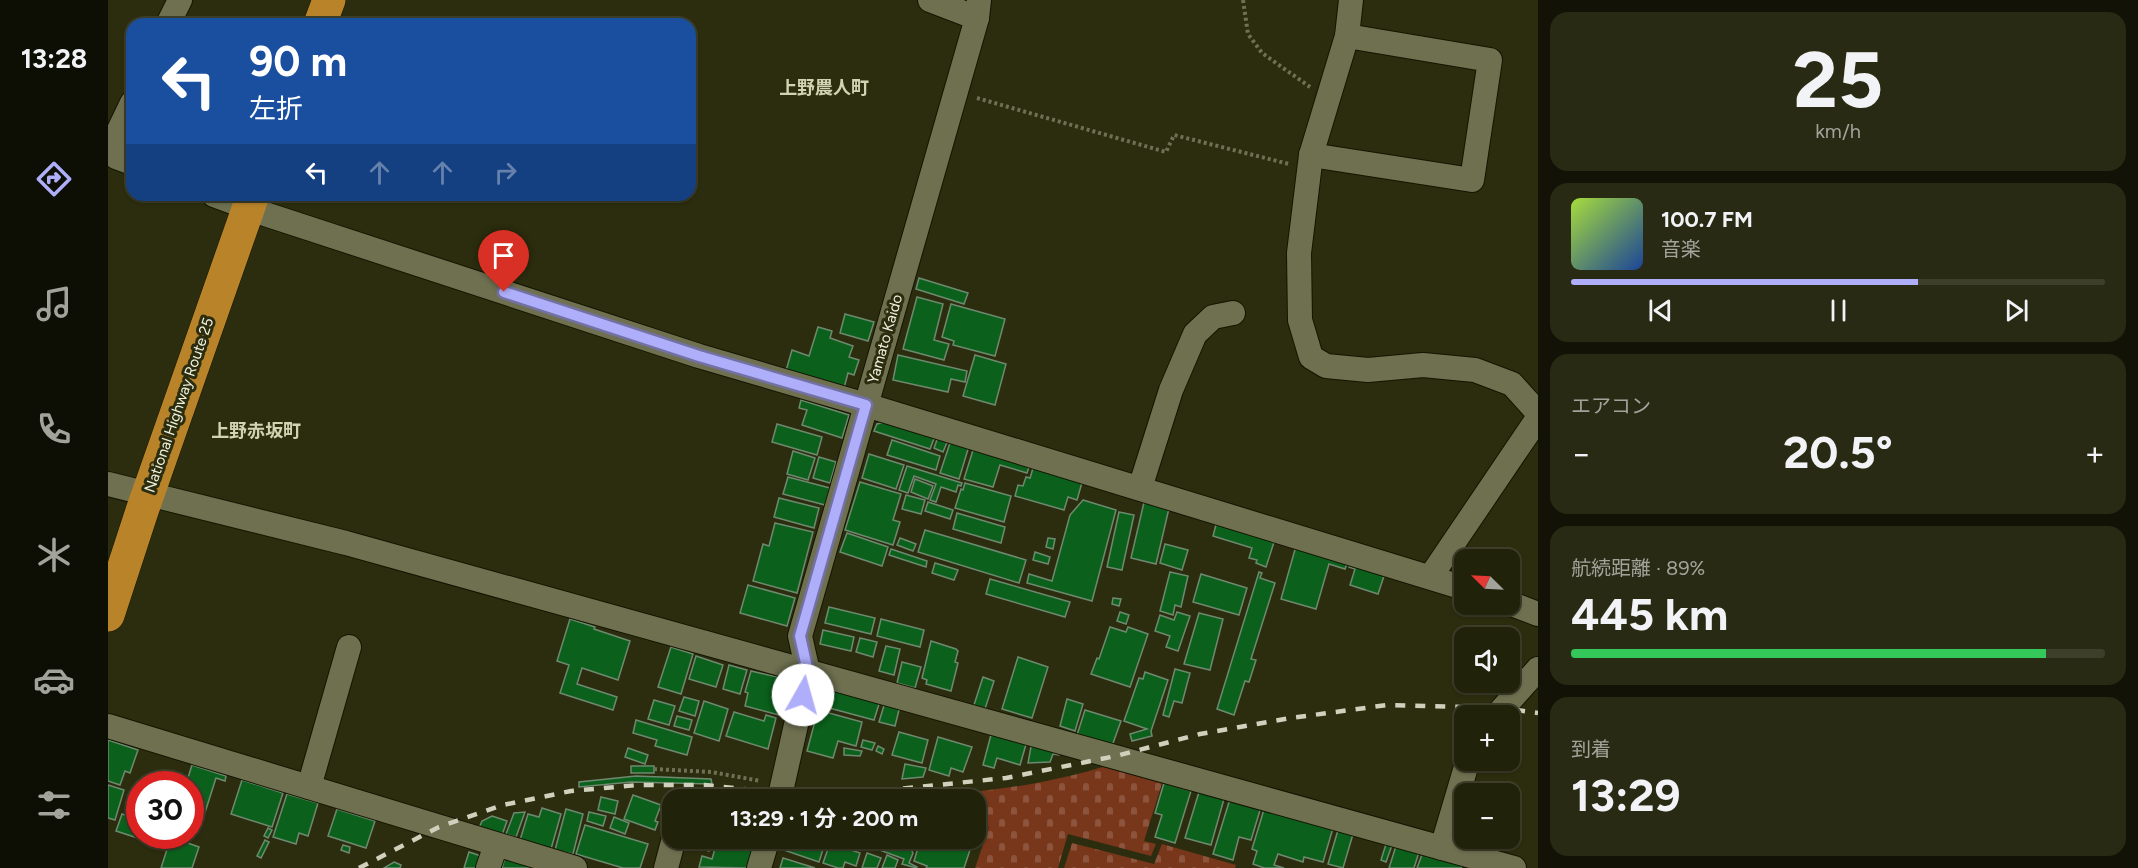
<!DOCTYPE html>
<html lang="ja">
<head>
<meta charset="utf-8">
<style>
  :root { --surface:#21220a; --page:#292a13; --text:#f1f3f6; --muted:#a2a49c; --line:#3e3f2b; --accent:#afaefa }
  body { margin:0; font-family:Figtree,"Noto Sans JP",sans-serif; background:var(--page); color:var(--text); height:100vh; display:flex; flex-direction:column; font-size:22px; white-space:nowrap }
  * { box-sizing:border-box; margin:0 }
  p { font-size:20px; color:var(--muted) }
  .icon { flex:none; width:33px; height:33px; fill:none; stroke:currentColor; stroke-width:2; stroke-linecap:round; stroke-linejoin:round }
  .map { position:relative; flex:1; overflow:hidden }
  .panel { display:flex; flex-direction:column; gap:12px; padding:12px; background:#121306; width:600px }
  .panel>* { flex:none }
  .guide { position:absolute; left:18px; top:18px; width:570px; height:183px; border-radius:18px; box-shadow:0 2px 4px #0004,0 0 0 2px var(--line); background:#1a4fa0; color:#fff; overflow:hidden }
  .needle { width:39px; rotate:294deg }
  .buttons { position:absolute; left:1346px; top:549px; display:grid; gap:12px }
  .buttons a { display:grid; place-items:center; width:66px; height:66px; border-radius:12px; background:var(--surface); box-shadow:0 2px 4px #0004,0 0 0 2px var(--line); font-size:30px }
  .speed { position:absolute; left:18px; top:771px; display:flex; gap:12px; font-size:30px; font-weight:700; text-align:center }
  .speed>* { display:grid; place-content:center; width:78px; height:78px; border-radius:50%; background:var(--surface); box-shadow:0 2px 4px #0004,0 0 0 2px var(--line); line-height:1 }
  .speed .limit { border:9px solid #d22; background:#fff; color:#111 }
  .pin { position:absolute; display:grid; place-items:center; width:51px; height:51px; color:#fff; margin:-62px -26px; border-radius:50% 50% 50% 0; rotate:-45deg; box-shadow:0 0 6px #0007 }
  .pin .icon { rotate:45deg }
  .me { position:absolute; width:66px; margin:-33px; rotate:7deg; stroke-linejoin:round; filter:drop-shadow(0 0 4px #0008) }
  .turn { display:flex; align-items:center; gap:21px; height:126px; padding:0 24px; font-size:27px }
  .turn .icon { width:78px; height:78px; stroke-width:2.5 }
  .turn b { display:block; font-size:42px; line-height:51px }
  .lanes { display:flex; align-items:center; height:57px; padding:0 24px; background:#0003; justify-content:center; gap:30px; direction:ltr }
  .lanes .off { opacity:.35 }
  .big { font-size:45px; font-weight:700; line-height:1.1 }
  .panel .tile { flex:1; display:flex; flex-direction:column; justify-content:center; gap:9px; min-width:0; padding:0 21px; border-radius:18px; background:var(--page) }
  .panel .dial { align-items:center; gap:0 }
  .dial b { font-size:78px; line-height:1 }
  .song { display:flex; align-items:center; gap:18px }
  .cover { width:72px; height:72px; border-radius:9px; background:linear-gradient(135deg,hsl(80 70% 55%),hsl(220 70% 35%)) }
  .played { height:6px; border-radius:3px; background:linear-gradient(90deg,var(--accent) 65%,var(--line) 65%) }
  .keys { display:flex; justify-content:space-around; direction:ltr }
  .heat { display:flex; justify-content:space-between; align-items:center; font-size:33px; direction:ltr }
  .charge { height:9px; border-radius:4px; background:linear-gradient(90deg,#34c759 89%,var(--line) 0) }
  .trip { position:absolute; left:554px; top:789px; width:324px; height:60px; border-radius:18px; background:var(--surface); box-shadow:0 2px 4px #0004,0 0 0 2px var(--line); font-weight:700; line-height:60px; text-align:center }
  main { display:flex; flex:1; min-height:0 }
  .tab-bar { display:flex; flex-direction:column; width:108px; justify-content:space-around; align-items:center; background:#0d0e04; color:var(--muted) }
  .tab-bar .icon { width:42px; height:42px }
  .tab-bar .selected { color:var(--accent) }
  .tab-bar b { font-size:27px; color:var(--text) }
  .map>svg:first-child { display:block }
  .cemetery { fill:url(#cemetery-stones) }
  .building { fill:#0b611c; stroke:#6f8970; stroke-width:1.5 }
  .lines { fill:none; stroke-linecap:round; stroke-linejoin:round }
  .minor-casing { stroke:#141500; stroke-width:26 }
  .highway-casing { stroke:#141500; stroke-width:34 }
  .path { stroke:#6f7056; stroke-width:4; stroke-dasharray:3 3; stroke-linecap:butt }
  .minor { stroke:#6e7050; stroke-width:24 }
  .highway { stroke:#b88329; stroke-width:33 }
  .rail { stroke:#d0d1bd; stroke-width:4.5; stroke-dasharray:10 10; stroke-linecap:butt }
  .route-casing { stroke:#7271a2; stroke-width:15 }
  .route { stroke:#afaefa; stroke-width:10 }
  .labels { text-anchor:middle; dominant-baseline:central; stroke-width:6; stroke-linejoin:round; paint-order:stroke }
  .street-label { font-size:15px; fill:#f0f2e0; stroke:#2c2d0e }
  .quarter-label { font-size:18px; font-weight:bold; fill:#d2d4b1; stroke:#2c2d0e }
</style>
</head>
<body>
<main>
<nav class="tab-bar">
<b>13:28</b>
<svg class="icon selected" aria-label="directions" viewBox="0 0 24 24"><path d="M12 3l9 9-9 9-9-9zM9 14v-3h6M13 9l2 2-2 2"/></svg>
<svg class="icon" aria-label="music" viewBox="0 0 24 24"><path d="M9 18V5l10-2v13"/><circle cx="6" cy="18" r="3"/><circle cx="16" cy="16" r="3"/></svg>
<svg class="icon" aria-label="phone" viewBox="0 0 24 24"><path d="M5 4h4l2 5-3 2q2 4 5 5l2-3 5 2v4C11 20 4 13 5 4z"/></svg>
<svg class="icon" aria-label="climate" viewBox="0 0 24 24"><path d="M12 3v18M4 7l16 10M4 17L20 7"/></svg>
<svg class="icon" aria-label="car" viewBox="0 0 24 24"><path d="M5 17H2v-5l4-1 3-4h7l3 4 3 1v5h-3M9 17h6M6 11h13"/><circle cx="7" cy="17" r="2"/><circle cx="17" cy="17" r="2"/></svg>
<svg class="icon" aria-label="filters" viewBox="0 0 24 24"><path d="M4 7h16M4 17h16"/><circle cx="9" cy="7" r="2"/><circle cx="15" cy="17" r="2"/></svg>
</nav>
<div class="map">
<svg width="1430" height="868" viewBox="0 0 1430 868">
  <defs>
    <pattern id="cemetery-stones" width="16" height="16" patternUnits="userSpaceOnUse" patternTransform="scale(1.5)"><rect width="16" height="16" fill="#78361b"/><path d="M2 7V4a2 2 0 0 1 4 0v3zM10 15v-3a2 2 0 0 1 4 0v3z" fill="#8c543c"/></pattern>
  </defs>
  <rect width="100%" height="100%" fill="#2c2d0e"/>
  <!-- cemetery -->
  <g class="cemetery">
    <path d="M1005,763L1056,777L1036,841L1048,844L1043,856L960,834L950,868H867L881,827L867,821V800H823L824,796C867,792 909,788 952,778C970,774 988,770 1005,763Z"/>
    <path d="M964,843L1046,864L1054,844L1128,865L1127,868H956Z"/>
  </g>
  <!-- building -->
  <g class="building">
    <path d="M811,278L860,293L856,304L808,289Z"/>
    <path d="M809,297L835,304L826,340L841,344L836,360L795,349Z"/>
    <path d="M843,304L897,319L887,356L845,345L846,341L834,337Z"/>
    <path d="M737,314L766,322L760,341L732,333Z"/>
    <path d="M710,327L724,331L722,338L745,346L741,357L751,360L746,375L740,373L735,392L677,374L684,350L701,356Z"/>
    <path d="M790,355L859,371L857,382L843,379L840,392L785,380Z"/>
    <path d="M867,355L898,364L887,405L855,396Z"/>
    <path d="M693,400L741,415L734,438L694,425L699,410L691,408Z"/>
    <path d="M780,421L827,436L822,449L766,431L769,424Z"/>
    <path d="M669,424L714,437L709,455L664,442Z"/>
    <path d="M830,437L840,440L835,452L826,448Z"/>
    <path d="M784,440L832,456L828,470L779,455Z"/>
    <path d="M843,440L861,446L851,479L832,473Z"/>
    <path d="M866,447L922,464L919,473L892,465L885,487L856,479Z"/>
    <path d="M685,451L707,458L700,480L679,474Z"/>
    <path d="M761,454L796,465L788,489L754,478Z"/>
    <path d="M711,457L728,462L722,483L705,478Z"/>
    <path d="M926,465L975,479L969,500L960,497L956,510L907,496L910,485L915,486L918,477L922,478Z"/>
    <path d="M799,466L854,483L853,486L850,485L848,492L833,487L828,502L822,500L828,484L806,476L800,493L791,490Z"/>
    <path d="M680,477L722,488L717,505L675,494Z"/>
    <path d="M807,479L825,486L820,499L803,492Z"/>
    <path d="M752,482L793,494L785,520L792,522L785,545L737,530Z"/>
    <path d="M857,483L903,496L896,522L847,508L853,489L855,490Z"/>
    <path d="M798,495L817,500L813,514L794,509Z"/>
    <path d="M671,498L711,508L706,528L666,517Z"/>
    <path d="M1037,498L1062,504L1048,564L1023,558Z"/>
    <path d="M975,500L1008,510L984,601L919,583L921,574L944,581L962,515Z"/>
    <path d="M820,502L845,510L842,519L817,511Z"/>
    <path d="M1011,512L1026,515L1014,570L999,567Z"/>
    <path d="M849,513L897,527L893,543L845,529Z"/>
    <path d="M1109,521L1167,539L1158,567L1148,563L1149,560L1141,558L1144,548L1105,536Z"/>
    <path d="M667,523L705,532L689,593L645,581L655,544L661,546Z"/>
    <path d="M817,530L918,560L911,583L810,552Z"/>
    <path d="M739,533L780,547L774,566L732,552Z"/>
    <path d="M792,538L808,544L805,551L789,545Z"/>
    <path d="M940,538L947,539L945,549L938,547Z"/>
    <path d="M1057,544L1080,550L1074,570L1052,563Z"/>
    <path d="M1188,546L1240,561L1237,569L1221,564L1208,609L1173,599Z"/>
    <path d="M783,549L819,561L818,567L781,555Z"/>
    <path d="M927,552L942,557L940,564L925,560Z"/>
    <path d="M1243,562L1277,573L1270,594L1242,585L1247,569L1241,567Z"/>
    <path d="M827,563L850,570L846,580L824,573Z"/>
    <path d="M1062,572L1080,576L1073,607L1067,605L1065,615L1052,611Z"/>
    <path d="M1151,572L1154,573L1152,578L1167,583L1143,659L1148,660L1141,682L1137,681L1126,715L1109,709Z"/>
    <path d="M1093,574L1139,588L1131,615L1085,602Z"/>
    <path d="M882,579L962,602L957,617L878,594Z"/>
    <path d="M640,585L687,598L679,626L632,613Z"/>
    <path d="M1005,598L1013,599L1011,606L1004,604Z"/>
    <path d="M721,607L767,618L763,634L717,623Z"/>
    <path d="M1012,612L1021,615L1018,624L1009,621Z"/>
    <path d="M1069,612L1082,616L1070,651L1058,647L1062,636L1047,631L1052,615L1066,620Z"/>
    <path d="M1091,613L1115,619L1102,670L1076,664Z"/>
    <path d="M462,619L487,627L486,629L522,641L510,680L474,668L469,684L509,697L505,710L452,693L461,665L449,661Z"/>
    <path d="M773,619L816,630L812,647L769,636Z"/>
    <path d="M1002,627L1018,632L1020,627L1040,634L1022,687L983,674L989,658L991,659Z"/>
    <path d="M715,630L746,637L743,651L712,644Z"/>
    <path d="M752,638L769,642L765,657L748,652Z"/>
    <path d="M823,641L848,649L850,651L847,662L850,663L843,691L818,684L819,680L814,678Z"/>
    <path d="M778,646L792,649L786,675L771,671Z"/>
    <path d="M563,647L585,654L573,694L550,687Z"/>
    <path d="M588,656L615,665L608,687L581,679Z"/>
    <path d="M910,657L940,667L924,718L894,709Z"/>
    <path d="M794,662L813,667L807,688L789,683Z"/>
    <path d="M621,665L639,670L632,694L615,689Z"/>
    <path d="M1067,669L1082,673L1074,703L1066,701L1061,717L1055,715Z"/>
    <path d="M643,671L687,681L682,700L679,699L675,716L637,706L640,693L637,692Z"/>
    <path d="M1037,672L1060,680L1043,731L1044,736L1024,741L1022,734L1039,729L1016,721L1031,678L1035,679Z"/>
    <path d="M875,677L886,681L876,712L865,708Z"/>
    <path d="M715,685L772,701L766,720L710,705Z"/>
    <path d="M576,697L591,701L587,716L571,711Z"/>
    <path d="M959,699L975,704L967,731L952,726Z"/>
    <path d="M546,700L567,706L561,725L540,719Z"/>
    <path d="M596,701L620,709L611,741L586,733Z"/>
    <path d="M777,702L792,706L787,726L771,722Z"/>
    <path d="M710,710L754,722L748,746L730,741L725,758L699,751Z"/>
    <path d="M977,710L1013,721L1004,746L969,735Z"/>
    <path d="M626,712L656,721L658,715L668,718L660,749L618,736Z"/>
    <path d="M569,716L584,720L581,730L566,726Z"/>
    <path d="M528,720L584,737L579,755L547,746L549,740L525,733Z"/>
    <path d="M884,731L919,741L912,765L889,758L886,768L875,765Z"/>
    <path d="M791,732L820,740L814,763L784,755Z"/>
    <path d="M830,737L864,747L855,772L843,768L841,776L821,770Z"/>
    <path d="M0,740L30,750L22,773L17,771L12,785L0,781Z"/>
    <path d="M755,740L767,743L764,750L753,747Z"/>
    <path d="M924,741L953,748L951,755L945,754L942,762L920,763Z"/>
    <path d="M770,746L776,749L774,754L768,751Z"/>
    <path d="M520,748L540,755L537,764L517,757Z"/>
    <path d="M736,748L754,751L752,756L736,755Z"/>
    <path d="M797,764L818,768L815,777L794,779Z"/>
    <path d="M84,765L118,776L117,781L108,778L93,825L82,821V784H78Z"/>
    <rect x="523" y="766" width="23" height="7"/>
    <path d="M528,776L603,779L604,784L523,782L471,787V782Z"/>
    <path d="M134,780L175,793L164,827L123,814Z"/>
    <path d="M1056,783L1083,791L1067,843L1047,837L1054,815L1047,813Z"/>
    <path d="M0,785L16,790L7,820L0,818Z"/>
    <path d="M1091,792L1116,799L1103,845L1077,838Z"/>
    <path d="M179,794L210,803L200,836L191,833L188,844L165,837Z"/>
    <path d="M583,794L596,796V800H582Z"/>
    <path d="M525,795L553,805L547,821L550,822L547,830L516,819Z"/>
    <path d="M493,797L510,801L507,814L490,810Z"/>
    <path d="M600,797L620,798L600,800Z"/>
    <path d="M1122,799L1153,807L1143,840L1131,837L1125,860L1105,854Z"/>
    <path d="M557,806L564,808V823L553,820Z"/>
    <path d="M1157,806L1225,828L1215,862L1196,857L1195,862L1170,854L1166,865L1176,868H1156L1145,864L1149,851L1144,849Z"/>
    <path d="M434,808L453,814L443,849L412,840L420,814L431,817Z"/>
    <path d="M229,809L267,821L258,848L220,836Z"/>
    <path d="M458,809L475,814L465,854L447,850Z"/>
    <path d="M417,812L408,837L398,834L406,813Z"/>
    <path d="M481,812L498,816L495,826L479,821Z"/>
    <path d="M14,814L32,820V836H57L54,846L8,831Z"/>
    <path d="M384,816L399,821L394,835L371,828L374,821Z"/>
    <path d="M506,817L521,823L517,834L502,828Z"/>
    <path d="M477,825L540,844L532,868H515L468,854Z"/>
    <path d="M82,826L86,827L82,839L72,836H82Z"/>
    <path d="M160,828L164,830L160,838L156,836Z"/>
    <path d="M1230,830L1245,834L1235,868L1220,864Z"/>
    <path d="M63,837L91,847L84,868H53Z"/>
    <path d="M598,838L605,839L601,851L595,849Z"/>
    <path d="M610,838H648L640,868L591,867L594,856L604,859Z"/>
    <path d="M673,838H703L717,843L711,862L670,848Z"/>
    <path d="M738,838H749L747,846L736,843Z"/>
    <path d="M753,838H767L765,844Z"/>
    <path d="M772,838H804L801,846L805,853L801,863L809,867L808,868L794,864L796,859L769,849Z"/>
    <path d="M813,838H866L856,868H818L819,866L806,861Z"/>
    <path d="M157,840L161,842L153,858L149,856Z"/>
    <path d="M722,843L752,853L748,866L737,862L735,868H730L715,863Z"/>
    <path d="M1278,844L1284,845L1278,862L1273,860Z"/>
    <path d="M235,845L242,847L241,853L233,850Z"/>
    <path d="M1288,846L1311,852L1306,868H1281Z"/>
    <path d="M361,852L376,857L372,868H356Z"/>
    <path d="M1315,852L1354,865L1353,868H1309Z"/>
    <path d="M759,853L773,858L769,868H754Z"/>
    <path d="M779,855L790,860L787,868H774Z"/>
    <path d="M397,857L431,868H394Z"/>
    <path d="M675,858L707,868H672Z"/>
    <path d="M286,862L293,865L292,868H276Z"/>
  </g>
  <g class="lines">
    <!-- minor casing -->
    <g class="minor-casing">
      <g id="minor">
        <path d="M822,0L869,18"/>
        <path d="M1243,0L1239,36L1203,155L1191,253L1192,320L1203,357L1218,366L1260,370L1315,365L1367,370L1404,384L1430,413"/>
        <path d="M60,24L72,0"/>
        <path d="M0,149L8,157L24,163"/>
        <path d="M2,149L24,103"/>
        <path d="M1203,155L1364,180L1382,60L1239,36"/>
        <path d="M106,195L157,214L591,356L758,405L1356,588"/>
        <path d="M0,484L238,543L1406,868"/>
        <path d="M1032,488L1063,390L1087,334L1105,317L1125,313"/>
        <path d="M1323,576L1430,418"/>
        <path d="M1401,603L1430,614"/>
        <path d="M1388,716L1430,669"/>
        <path d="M0,726L467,868"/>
        <path d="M201,787L241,647"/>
        <path d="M671,800L700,672L692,636L869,18L871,0"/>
        <path d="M1334,848L1360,760"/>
        <path d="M380,868L388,845"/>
        <path d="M558,868L566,838"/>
        <path d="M651,868L660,838"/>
      </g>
    </g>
    <!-- highway casing -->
    <g class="highway-casing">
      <g id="highway">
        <path d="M212,24L221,0"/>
        <path d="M0,615L34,511L145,195"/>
      </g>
    </g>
    <!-- path -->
    <g class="path">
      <path d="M1135,0L1140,34L1154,53L1202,87"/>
      <path d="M869,98L1058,152L1066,135L1181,164"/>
      <path d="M546,769L603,772L653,781"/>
    </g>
    <!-- minor -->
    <use href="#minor" class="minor"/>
    <!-- highway -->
    <use href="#highway" class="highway"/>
    <!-- rail -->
    <path class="rail" d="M251,868L331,827L395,805L463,791L530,785H597L673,793H750L898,778L1008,756L1092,734L1183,718L1279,705L1394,708L1430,713"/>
  </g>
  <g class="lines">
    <!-- route casing -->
    <g class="route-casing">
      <path id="route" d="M396,292L591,356L758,405L692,636L700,672L695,695"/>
    </g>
    <!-- route -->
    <use href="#route" class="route"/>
  </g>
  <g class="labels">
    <!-- street labels -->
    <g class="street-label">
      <text transform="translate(777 339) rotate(-74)">Yamato Kaido</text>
      <text transform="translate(71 405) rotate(-71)">National Highway Route 25</text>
    </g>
    <!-- quarter labels -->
    <g class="quarter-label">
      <text x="716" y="88">上野農人町</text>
      <text x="148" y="431">上野赤坂町</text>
    </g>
  </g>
</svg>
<div class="buttons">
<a><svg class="needle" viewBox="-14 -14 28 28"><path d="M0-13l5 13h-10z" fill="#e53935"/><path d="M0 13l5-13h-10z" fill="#a2a49c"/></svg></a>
<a><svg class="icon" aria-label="sound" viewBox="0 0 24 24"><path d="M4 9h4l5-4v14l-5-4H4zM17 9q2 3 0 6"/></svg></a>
<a>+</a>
<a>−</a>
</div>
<div class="speed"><div class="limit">30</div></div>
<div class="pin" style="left:396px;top:292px;background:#d93025"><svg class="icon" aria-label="arrive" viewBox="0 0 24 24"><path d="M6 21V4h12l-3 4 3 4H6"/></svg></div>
<svg class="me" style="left:695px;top:695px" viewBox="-20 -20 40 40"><circle r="19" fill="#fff"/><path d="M0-13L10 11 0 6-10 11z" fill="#afaefa"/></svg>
<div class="trip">13:29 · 1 分 · 200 m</div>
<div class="guide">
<div class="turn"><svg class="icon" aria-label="left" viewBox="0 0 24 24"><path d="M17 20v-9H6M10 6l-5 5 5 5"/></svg><div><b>90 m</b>左折</div></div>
<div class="lanes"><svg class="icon" aria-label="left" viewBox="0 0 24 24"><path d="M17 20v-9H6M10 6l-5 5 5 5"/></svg><svg class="icon off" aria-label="ahead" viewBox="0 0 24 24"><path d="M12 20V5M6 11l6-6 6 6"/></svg><svg class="icon off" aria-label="ahead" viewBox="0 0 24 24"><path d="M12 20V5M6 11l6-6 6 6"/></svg><svg class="icon off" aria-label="right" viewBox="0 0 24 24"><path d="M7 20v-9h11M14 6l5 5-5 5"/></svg></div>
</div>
</div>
<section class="panel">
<div class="tile dial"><b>25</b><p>km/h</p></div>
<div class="tile">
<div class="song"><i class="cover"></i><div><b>100.7 FM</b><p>音楽</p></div></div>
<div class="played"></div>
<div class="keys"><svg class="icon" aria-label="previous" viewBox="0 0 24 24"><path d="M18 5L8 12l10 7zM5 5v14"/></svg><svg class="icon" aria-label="pause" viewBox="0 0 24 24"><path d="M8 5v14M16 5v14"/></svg><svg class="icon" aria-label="next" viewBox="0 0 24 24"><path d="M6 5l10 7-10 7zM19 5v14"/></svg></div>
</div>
<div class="tile"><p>エアコン</p>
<div class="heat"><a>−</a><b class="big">20.5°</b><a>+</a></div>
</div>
<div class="tile"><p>航続距離 · 89%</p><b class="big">445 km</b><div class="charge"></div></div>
<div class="tile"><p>到着</p><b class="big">13:29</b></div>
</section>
</main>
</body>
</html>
